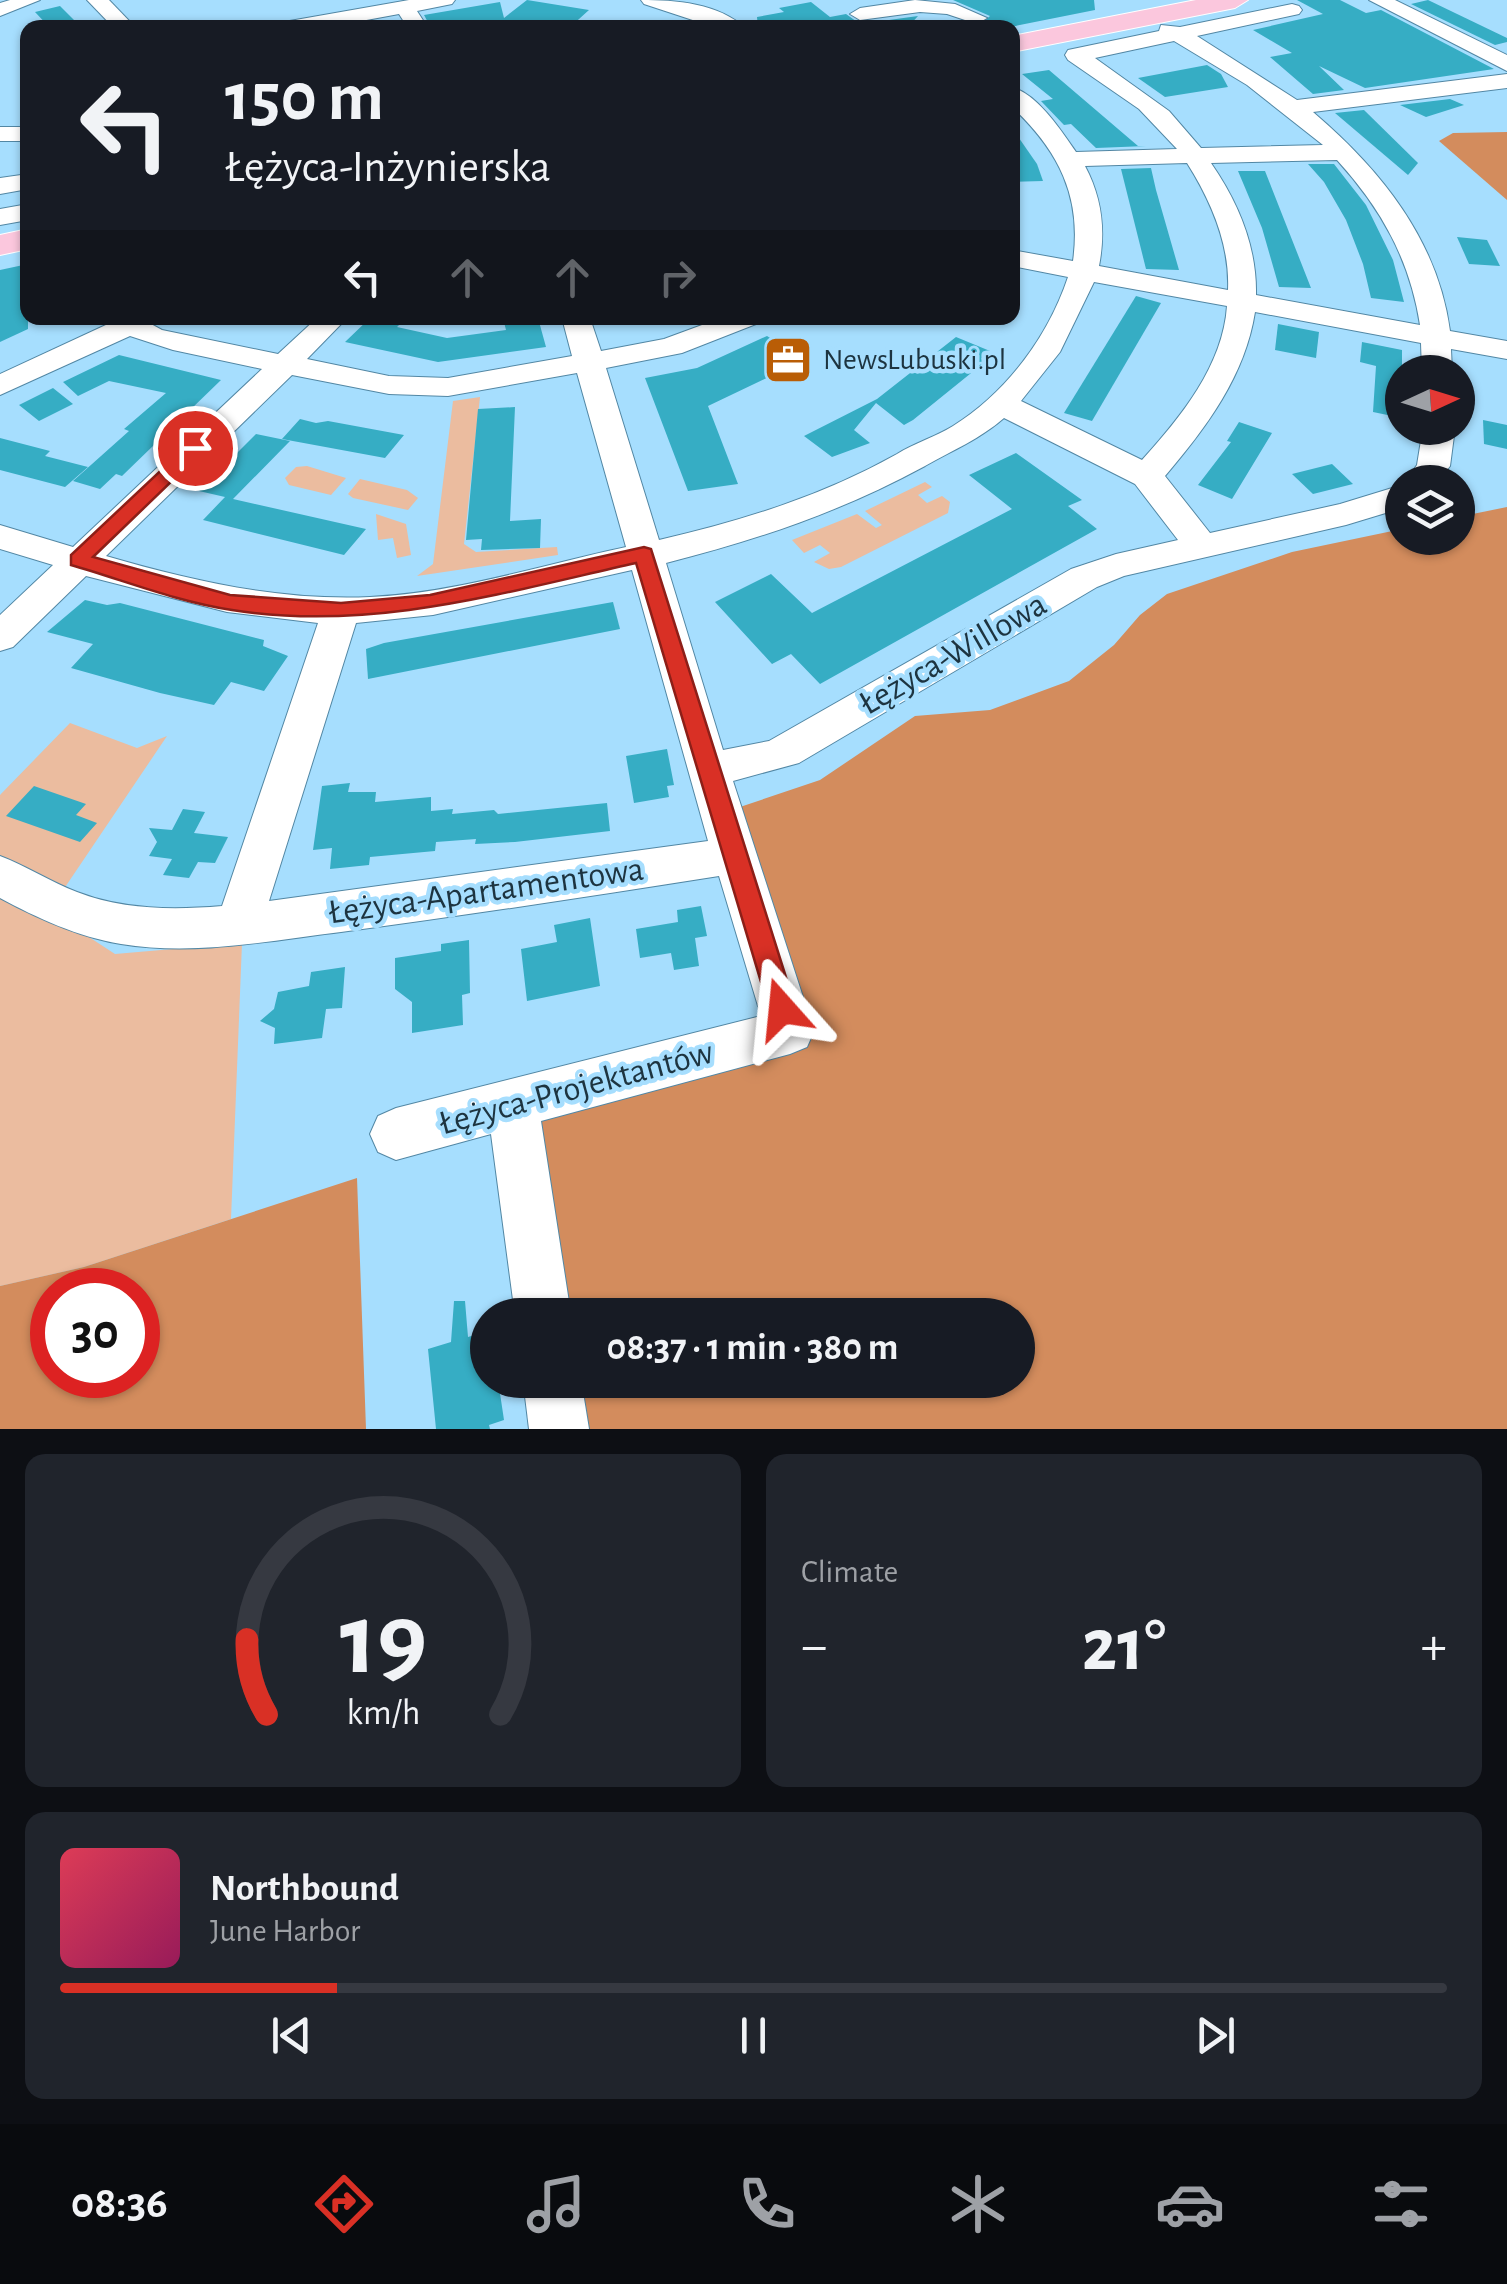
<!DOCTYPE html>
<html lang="en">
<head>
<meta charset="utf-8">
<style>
  :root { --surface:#171b24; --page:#20242c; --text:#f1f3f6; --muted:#9ea1a6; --line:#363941; --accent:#d93025 }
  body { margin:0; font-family:"Alegreya Sans",sans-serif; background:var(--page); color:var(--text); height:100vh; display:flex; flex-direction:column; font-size:38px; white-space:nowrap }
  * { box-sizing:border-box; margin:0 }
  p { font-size:32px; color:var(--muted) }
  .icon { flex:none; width:55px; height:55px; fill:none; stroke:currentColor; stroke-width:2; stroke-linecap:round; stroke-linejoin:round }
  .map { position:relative; height:1429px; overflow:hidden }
  .side { display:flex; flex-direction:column; gap:25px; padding:25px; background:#0d0f14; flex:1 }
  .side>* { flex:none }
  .top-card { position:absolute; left:20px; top:20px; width:1000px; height:305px; border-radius:20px; box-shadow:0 2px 8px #0004; background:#171b24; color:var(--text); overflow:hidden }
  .needle { width:65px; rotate:86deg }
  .fabs { position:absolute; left:1385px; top:355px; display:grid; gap:20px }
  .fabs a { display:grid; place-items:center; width:90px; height:90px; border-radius:50%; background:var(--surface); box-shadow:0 2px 8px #0004; font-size:50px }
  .speed { position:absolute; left:30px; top:1268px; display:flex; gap:20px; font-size:50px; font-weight:700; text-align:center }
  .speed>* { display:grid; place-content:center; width:130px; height:130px; border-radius:50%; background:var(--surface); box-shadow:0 2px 8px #0004; line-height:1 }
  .speed .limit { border:15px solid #d22; background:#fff; color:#111 }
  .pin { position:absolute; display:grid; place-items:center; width:85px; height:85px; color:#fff; margin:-42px; border:5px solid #fff; border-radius:50%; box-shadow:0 2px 10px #0007 }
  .me { position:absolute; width:110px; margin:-55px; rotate:342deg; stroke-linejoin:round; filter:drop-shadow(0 0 8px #0008) }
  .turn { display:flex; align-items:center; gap:35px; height:210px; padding:0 40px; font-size:45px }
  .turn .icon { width:130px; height:130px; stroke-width:2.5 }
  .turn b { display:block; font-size:70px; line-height:85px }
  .lanes { display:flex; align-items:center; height:95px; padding:0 40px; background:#0003; justify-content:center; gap:50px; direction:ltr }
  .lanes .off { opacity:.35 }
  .big { font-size:75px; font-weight:700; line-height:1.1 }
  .side .card { flex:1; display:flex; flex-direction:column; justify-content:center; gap:15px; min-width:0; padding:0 35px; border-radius:20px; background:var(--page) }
  .side .dial { align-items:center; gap:0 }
  .dial svg { height:260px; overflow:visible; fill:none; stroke:var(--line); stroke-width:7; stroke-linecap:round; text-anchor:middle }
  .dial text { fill:var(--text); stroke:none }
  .song { display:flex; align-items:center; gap:30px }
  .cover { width:120px; height:120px; border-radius:15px; background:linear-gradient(135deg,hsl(350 70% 55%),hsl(330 70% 35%)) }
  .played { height:10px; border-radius:5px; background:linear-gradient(90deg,var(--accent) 20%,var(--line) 20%) }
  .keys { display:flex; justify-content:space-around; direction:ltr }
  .heat { display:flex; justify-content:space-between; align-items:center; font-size:55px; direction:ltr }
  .side .tiles { flex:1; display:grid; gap:25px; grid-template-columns:1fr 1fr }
  .card:last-child { grid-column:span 2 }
  .trip { position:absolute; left:470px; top:1298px; width:565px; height:100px; border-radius:50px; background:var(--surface); box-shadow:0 2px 8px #0004; font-weight:700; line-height:100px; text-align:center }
  .tab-bar { display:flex; height:160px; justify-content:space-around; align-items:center; background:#090b0e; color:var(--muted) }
  .tab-bar .icon { width:70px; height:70px }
  .tab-bar .current { color:var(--accent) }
  .tab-bar b { font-size:45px; color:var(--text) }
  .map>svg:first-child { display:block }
  .green { fill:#ebbc9f }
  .forest { fill:#d38c5d; fill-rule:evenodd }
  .building { fill:#36adc4 }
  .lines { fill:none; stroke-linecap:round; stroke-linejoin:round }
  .minor-casing { stroke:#5287a4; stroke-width:2 }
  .major-casing { stroke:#fff; stroke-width:2 }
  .minor { fill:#fff; fill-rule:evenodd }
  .major { fill:#fbc7dd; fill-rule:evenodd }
  .route { fill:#d93025; stroke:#8d1f18; stroke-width:2.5 }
  .labels { text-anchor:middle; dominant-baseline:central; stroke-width:9; stroke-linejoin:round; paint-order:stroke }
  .far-poi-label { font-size:30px; fill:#1d3440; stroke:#a6defe; text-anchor:start }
  .street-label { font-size:35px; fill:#1d3440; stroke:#a6defe }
</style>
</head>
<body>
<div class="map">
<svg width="1507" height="1429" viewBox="0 0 1507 1429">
  <rect width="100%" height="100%" fill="#a6defe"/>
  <!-- green -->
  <g class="green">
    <path d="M480,397L464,544L476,552L557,547L558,555L417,576L433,564L453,401Z"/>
    <path d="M307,466L346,478L331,495L289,485L285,478L296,467Z"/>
    <path d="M360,479L407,490L418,498L408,510L353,498L348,494Z"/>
    <path d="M925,482L932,487L918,495L927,503L942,496L950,502L948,513L841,567L829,569L814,562L830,553L820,545L804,553L792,540L857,514L876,528L882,525L865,511Z"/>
    <path d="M376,514L406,524L411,555L397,558L393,538L378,540Z"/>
    <path d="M70,723L137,748L167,736L49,911L115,954L242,943L231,1219L84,1267L0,1286V795Z"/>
  </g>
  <!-- forest -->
  <g class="forest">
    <path d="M1507,132V200L1439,141L1453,133Z"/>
    <path d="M1507,507V1429H560L552,1380H1018V1315H541L519,1131L547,1097L779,1026L740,807L820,780L915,716L990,710L1069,681L1114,645L1140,615L1167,594L1292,552L1402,529V538H1458V517Z"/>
    <path d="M357,1178L366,1429H0V1286L84,1267ZM138,1290V1375H52V1290Z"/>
  </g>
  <!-- building -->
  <g class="building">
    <path d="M527,0L589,10L569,28H431L424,15L500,2L504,18Z"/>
    <path d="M953,0H1094L1095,10L1005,28H976L990,16Z"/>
    <path d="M1297,0H1340L1366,13L1381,10L1494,69L1365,88L1319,66L1344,90L1313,94L1270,57L1292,53L1253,30L1323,14Z"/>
    <path d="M1428,0L1507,38V42L1495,45L1411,4Z"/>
    <path d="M811,2L830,17L846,14L860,24L918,16L907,28H758L757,17L784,12L779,8Z"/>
    <path d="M60,6L82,28H50L35,12Z"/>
    <path d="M1207,65L1221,74L1228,87L1165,97L1138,78Z"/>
    <path d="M1049,70L1138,146H1146L1096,148L1071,124L1064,125L1041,101L1053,99L1022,74Z"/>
    <path d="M1450,99L1464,105L1426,117L1400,105Z"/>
    <path d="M1364,110L1418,163L1408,175L1335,113Z"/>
    <path d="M1012,128L1037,164L1043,181L1012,182Z"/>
    <path d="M1308,164H1334L1366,205L1393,260L1404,302L1371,298L1363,264L1346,220L1324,182Z"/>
    <path d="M1151,168L1156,190L1179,270L1146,269L1121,169Z"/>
    <path d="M1238,171H1265L1311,288L1279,287L1262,228Z"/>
    <path d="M1457,237L1487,240L1500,266L1469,264Z"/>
    <path d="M28,264V329L0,342V270Z"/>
    <path d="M1136,296L1161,303L1092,421L1064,413Z"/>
    <path d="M370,318H406L397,327L447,338L506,330L503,318H538L546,347L438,362L345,342Z"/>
    <path d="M1278,324L1319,332L1316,358L1275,350Z"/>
    <path d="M767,336L804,360L708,406L738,484L688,491L645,378L697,368Z"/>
    <path d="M956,337L990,351L981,359L986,361L913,420L904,425L876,403L854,430L870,443L832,457L804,436L877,399Z"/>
    <path d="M1362,342L1402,350V418L1373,412L1376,366L1360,362Z"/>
    <path d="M119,355L221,380L122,476L116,474L100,489L73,481L129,431L124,429L166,393L109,381L78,396L63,382Z"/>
    <path d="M53,388L73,404L39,421L19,405Z"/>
    <path d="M515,407L510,521L541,519L540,548L481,550L482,539L466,540L478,409Z"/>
    <path d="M300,419L316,423L328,421L404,435L385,458L282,439Z"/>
    <path d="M1483,420L1507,425V449L1484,444Z"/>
    <path d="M1239,422L1272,433L1232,499L1198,485L1231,442L1227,441Z"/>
    <path d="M256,434L290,441L233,499L366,529L344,555L203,520L225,497L199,491Z"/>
    <path d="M0,438L50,451L45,456L88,467L65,487L0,470Z"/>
    <path d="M1016,453L1082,500L1068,506L1097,529L820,684L791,654L772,664L715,602L771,574L812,613L1012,509L969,475Z"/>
    <path d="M1332,464L1353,484L1313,494L1292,474Z"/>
    <path d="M85,600L107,605L120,603L264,640L263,646L288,656L264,691L231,682L214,705L160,693L71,668L93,644L47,632Z"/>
    <path d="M613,602L620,629L368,679L366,649L384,643Z"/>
    <path d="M667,749L674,785L667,786L669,797L634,803L626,756Z"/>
    <path d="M350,783L348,792H376L375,802L431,797V811L453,809L452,814L494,810L498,814L607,803L610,831L515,842L475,844L476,839L436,842L435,851L370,857L369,865L330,869L332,848L313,850L322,786Z"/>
    <path d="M34,786L86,804L76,815L97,823L80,842L6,816Z"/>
    <path d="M183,809L205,812L194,833L228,837L215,863L198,862L189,878L163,875L172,859L149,856L157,842L149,828L172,830Z"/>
    <path d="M701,906L707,936L695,938L699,966L674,970L671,953L640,958L636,929L678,922L677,910Z"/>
    <path d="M590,918L600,986L527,1001L521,949L557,942L554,925Z"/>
    <path d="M469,940L470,993L462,995L463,1025L412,1033V1002L395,989V958L441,951V944Z"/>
    <path d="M345,967L342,1008L326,1009L322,1038L274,1044L275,1028L260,1021L274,1009L278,992L309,986L311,972Z"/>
    <path d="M454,1301H465L468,1337L488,1331V1380H498L504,1420L489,1425L490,1429H436L428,1349L451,1342Z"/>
  </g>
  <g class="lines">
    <!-- minor casing -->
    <g class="minor-casing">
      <g id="minor">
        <path d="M10,0H40L0,16V3Z"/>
        <path d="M87,0H109L136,28H114Z"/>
        <path d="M409,0H455L452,4L417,11L428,28H408L399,14L323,28H274L284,22Z"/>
        <path d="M641,0C676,0 718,3 745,28H717L644,4Z"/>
        <path d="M915,0L955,4L987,18L977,24L947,14L920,12L860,20L850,14L860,8Z"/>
        <path d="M1369,0H1395L1507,55V71Z"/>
        <path d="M1292,4L1299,6L1302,10L1299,14L1197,36L1297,100L1507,74V88L1313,112C1380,169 1438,240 1450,331L1507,341V359L1451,349L1452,372H1422L1421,343L1255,312C1245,376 1206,428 1165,476L1210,533L1340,504L1402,485V508L1346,525L1124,576L1097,587L799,763L733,781L814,1031L807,1047L790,1054L541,1121L571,1315H515L491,1134L396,1160L378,1152L370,1134L378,1116L396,1108L761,1016L719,876C593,896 467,915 341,932C268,941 194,956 121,944C78,937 37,918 0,898V856C27,866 50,882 77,892C123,910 174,910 222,906L318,623L227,612L86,576L13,647L0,651V615L53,565L0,549V525L73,547L262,369L173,350L130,336L0,395V374L108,324L105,318H140L162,330L278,354L317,318H347L307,359L389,376L448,378L572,356L562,318H590L601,351L664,339L721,318H760L756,324L682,353L606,368L659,540C742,521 822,496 897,454C915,443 935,437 953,426C1006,393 1048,337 1068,277L1012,266V250L1073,261C1082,197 1059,151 1012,107V87C1038,95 1061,130 1076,152L1177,149L1139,109L1068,60L1065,55L1068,50L1159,31L1161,25L1180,27ZM1174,41L1247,85L1323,145L1201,148L1169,111L1095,58ZM1337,160C1381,208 1410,260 1420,325L1256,295C1257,246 1238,202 1211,163ZM1187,163C1211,201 1230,244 1228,290L1099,266C1106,230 1102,198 1085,166ZM1094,282L1227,306C1223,366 1180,418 1142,460L1021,401L1060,352ZM577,373L626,547C542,565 456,593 370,597C280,601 192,581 106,556L292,375L389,394L448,396ZM1004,418L1135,484L1178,540L1116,554L1071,569L769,741L723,750L666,563C760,539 840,512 925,466C953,450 980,439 1004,418ZM632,570L708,841L269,901L356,623L433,615Z"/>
        <rect x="0" y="127" width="28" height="14"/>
        <path d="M28,174V189L0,194V178Z"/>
        <path d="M28,204V220L0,225V209Z"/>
        <path d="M1423,428H1455L1450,466L1438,482H1405L1417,465Z"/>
        <path d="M523,1380H581L589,1429H529Z"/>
      </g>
    </g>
    <!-- major casing -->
    <g class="major-casing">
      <g id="major">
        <path d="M1196,0H1248L1235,8L1012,52V36Z"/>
        <path d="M28,229V249L0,255V235Z"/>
      </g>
    </g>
    <!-- minor -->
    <use href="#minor" class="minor"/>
    <!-- major -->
    <use href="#major" class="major"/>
  </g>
  <!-- route -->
  <path class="route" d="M195,442L205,448L202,452L93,557L230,595L341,603L430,595L644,547L651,549L796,1009L792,1018L782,1022L773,1018L769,1009L636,563C502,593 371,632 232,610C178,602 123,580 71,565V555L189,444Z"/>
  <!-- icons -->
  <defs>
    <g id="office-square" transform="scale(2.5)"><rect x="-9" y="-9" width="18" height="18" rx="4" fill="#b95d06" stroke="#a6defe"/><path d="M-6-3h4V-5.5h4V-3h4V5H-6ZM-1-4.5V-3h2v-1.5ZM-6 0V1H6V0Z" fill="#fff"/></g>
  </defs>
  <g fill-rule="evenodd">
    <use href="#office-square" x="788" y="360"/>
  </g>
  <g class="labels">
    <!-- far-poi labels -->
    <g class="far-poi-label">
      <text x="823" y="360">NewsLubuski.pl</text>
    </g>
    <!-- street labels -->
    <g class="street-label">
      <text transform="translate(953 654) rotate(-30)">Łężyca-Willowa</text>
      <text transform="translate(486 891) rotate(-8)">Łężyca-Apartamentowa</text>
      <text transform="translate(576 1088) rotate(-15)">Łężyca-Projektantów</text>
    </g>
  </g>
</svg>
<div class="fabs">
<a><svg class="needle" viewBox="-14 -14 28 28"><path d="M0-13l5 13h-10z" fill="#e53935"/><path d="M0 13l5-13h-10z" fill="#9ea1a6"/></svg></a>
<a><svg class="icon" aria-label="layers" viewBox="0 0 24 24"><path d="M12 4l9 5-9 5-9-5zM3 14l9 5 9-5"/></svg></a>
</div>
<div class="speed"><div class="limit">30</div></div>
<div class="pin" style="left:195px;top:448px;background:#d93025"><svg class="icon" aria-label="arrive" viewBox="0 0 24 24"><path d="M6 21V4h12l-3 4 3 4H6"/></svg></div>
<svg class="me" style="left:782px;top:1009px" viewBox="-20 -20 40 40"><path d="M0-17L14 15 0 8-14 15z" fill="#d93025" stroke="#fff" stroke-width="4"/></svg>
<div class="trip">08:37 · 1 min · 380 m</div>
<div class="top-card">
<div class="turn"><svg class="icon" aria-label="left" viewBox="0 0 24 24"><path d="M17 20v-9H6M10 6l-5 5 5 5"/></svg><div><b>150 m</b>Łężyca-Inżynierska</div></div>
<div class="lanes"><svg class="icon" aria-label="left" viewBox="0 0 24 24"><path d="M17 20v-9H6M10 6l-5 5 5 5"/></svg><svg class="icon off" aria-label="ahead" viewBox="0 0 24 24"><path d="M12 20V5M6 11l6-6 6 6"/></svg><svg class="icon off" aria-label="ahead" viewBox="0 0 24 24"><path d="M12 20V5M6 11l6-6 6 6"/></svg><svg class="icon off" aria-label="right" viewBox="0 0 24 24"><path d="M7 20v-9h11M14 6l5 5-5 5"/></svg></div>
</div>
</div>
<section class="side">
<div class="tiles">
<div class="card dial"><svg viewBox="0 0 100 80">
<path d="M14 69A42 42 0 1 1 86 69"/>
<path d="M14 69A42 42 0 0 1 8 46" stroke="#d93025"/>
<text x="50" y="56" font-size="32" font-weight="700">19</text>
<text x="50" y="72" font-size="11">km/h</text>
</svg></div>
<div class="card"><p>Climate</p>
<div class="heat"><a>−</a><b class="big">21°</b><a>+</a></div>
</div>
<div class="card">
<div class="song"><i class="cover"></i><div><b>Northbound</b><p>June Harbor</p></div></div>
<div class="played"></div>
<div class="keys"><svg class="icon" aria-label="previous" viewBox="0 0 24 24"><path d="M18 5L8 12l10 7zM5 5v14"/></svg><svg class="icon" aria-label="pause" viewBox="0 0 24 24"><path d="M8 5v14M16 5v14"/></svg><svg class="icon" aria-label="next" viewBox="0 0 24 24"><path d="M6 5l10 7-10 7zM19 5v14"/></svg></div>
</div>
</div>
</section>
<nav class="tab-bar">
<b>08:36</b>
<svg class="icon current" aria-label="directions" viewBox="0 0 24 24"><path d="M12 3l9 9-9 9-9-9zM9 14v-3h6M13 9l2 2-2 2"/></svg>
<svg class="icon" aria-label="music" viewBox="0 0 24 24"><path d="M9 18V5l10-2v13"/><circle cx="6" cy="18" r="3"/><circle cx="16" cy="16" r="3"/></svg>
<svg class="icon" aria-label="phone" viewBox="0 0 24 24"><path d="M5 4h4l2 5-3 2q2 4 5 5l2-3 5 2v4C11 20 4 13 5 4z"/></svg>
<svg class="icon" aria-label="climate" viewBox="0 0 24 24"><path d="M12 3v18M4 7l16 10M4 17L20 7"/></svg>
<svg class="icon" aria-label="car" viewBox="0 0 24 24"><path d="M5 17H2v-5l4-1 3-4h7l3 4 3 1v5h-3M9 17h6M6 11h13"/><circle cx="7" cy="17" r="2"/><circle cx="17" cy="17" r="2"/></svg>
<svg class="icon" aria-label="filters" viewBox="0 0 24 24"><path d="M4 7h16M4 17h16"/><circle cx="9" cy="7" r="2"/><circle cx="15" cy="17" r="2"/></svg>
</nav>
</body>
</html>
